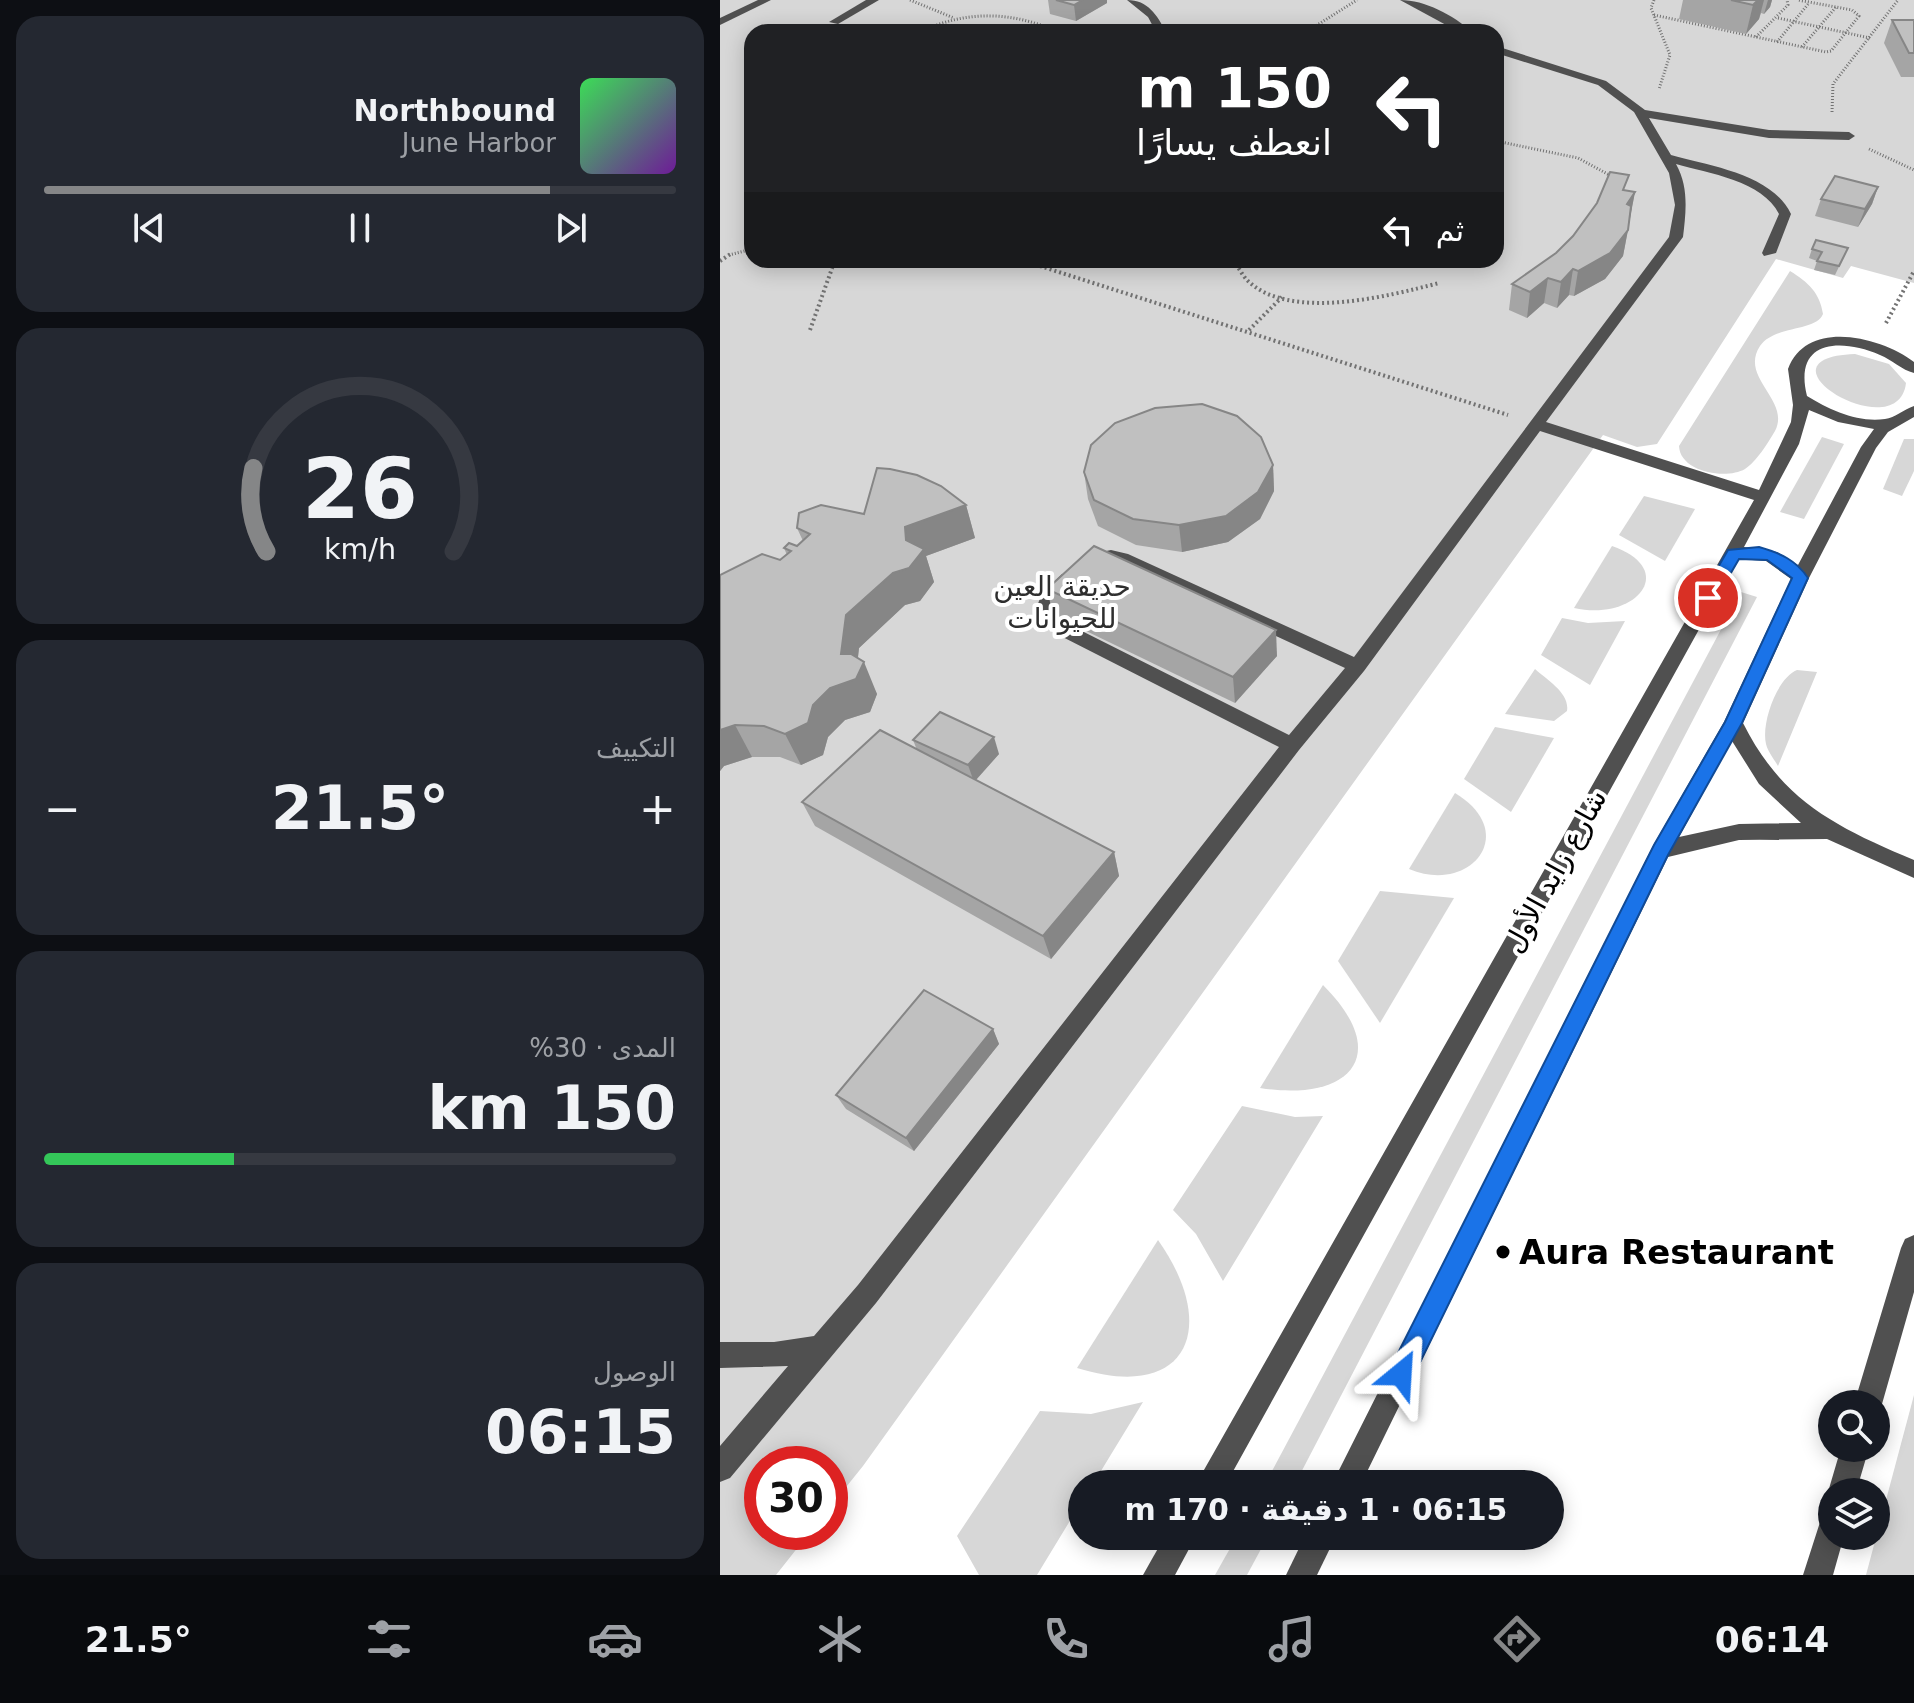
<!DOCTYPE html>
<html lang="ar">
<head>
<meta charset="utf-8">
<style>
  :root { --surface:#171b24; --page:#242831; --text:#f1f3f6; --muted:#9ea1a6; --line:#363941; --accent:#858687 }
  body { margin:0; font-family:"DejaVu Sans","Noto Sans Arabic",sans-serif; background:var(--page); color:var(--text); direction:rtl; height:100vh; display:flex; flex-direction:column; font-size:30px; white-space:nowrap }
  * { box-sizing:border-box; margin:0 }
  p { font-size:26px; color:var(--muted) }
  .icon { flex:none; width:44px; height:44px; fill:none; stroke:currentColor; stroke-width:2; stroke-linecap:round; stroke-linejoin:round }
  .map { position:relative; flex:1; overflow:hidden; direction:ltr }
  .details { display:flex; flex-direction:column; gap:16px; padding:16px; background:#0d0f14; width:720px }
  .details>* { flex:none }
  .banner { position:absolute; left:24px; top:24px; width:760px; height:244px; border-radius:24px; box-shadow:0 4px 20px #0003; direction:rtl; background:#202124; color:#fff; overflow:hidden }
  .buttons { position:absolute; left:1098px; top:1390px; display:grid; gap:16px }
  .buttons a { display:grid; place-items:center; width:72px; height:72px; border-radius:50%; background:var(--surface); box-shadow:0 4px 20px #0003; font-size:40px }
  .speed { position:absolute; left:24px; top:1446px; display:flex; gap:16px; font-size:40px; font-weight:700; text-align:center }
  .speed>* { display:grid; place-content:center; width:104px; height:104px; border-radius:50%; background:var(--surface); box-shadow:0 4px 20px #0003; line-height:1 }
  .speed .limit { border:12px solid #d22; background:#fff; color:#111 }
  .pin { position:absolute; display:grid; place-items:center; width:68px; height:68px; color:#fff; margin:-34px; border:4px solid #fff; border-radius:50%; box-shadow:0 2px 8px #0007 }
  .me { position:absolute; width:88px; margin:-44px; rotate:27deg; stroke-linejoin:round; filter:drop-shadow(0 0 6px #0008) }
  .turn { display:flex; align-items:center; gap:28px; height:168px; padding:0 40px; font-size:36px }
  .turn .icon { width:104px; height:104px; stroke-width:2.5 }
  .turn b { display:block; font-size:56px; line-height:68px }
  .then { display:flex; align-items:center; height:76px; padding:0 40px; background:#0003; gap:16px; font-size:30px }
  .big { font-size:60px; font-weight:700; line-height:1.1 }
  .details .widget { flex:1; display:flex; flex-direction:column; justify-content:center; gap:12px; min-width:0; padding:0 28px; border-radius:24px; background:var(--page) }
  .details .dial { align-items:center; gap:0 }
  .dial svg { height:208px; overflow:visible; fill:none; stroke:var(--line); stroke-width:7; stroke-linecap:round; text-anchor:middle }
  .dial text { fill:var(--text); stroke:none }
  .song { display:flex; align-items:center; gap:24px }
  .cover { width:96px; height:96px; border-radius:12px; background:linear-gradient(135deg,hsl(130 70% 55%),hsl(280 70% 35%)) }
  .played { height:8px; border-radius:4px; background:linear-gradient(90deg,var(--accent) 80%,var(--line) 80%) }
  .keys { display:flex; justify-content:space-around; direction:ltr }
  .heat { display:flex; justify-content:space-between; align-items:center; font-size:44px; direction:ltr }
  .charge { height:12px; border-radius:6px; background:linear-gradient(90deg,#34c759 30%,var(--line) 0) }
  .trip { position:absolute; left:348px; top:1470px; width:496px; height:80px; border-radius:40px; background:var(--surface); box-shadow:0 4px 20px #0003; font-weight:700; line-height:80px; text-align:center; direction:rtl }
  .tabs { display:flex; height:128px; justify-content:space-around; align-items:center; background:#090b0e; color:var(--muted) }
  .tabs .icon { width:56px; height:56px }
  .tabs .current { color:var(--accent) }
  .tabs b { font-size:36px; color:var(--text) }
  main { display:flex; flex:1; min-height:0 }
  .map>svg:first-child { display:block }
  .green { fill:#d7d7d7; fill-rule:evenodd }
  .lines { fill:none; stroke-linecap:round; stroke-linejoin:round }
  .path-far1 { stroke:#727272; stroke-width:3; stroke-dasharray:1 2; stroke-linecap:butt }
  .path { stroke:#727272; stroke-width:4; stroke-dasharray:2 3; stroke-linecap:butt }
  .minor { fill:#505050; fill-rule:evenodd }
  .wall { fill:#a5a5a5 }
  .shaded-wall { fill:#868686 }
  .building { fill:#c0c0c0; stroke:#868686; stroke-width:2 }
  .route { fill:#1a73e8; stroke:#114b97; stroke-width:2 }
  .poi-dot { fill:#000; stroke:#fff; stroke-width:3 }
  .labels { text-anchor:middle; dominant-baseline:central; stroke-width:8; stroke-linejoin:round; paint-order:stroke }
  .park-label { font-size:28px; fill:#2e2e2e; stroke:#fff }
  .street-label { font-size:28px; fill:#000; stroke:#fff }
  .near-poi-label { font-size:34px; font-weight:bold; fill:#000; stroke:#fff; text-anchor:start }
</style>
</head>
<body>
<main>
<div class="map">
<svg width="1194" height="1575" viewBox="0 0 1194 1575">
  <rect width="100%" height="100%" fill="#fff"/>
  <!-- green -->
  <g class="green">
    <path d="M0,0H1194V283L1131,266L1123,278L1056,259L937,444L917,447L883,435L143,1466L110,1507V1464H42V1532H90L56,1575H0ZM32,32H776V260H32Z"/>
    <path d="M1070,271C1088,282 1100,293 1103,314C1096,332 1054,325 1040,346C1019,378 1071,400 1055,431C1048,443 1036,462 1025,469C1006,480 960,472 959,446Z"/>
    <path d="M1135,354L1169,364L1186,383C1178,450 1026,358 1135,354Z"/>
    <path d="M1102,437L1124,444L1084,519L1060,512Z"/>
    <path d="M1184,439H1194V471L1182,496L1163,489Z"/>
    <path d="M924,496L975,509L945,561L899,535Z"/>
    <path d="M892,546C960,570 915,622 854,608Z"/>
    <path d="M1021,592L1037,597L575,1484H545Z"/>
    <path d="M842,618L868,623L905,621L870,685L821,655Z"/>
    <path d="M815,669C827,680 850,693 847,711L834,721L785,714Z"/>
    <path d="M1077,670L1097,672L1058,766C1054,759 1048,752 1046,744C1041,723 1057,678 1077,670Z"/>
    <path d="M775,727L834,738L791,812L744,779Z"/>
    <path d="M735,793C801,833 750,895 689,869Z"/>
    <path d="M660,891L734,898L660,1023L618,961Z"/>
    <path d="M603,985C675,1057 627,1102 540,1088Z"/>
    <path d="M522,1106L575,1117L603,1116L503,1281L476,1234L453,1210Z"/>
    <path d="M438,1240C499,1326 470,1403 357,1368Z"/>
    <path d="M1194,1395V1575H1146Z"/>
    <path d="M423,1402L373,1484H362V1501L317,1575H259L237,1536L320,1411L371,1414Z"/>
    <path d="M517,1536H548L527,1575H495Z"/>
  </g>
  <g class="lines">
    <!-- path-far1 -->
    <g class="path-far1">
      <path d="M190,0L234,18"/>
      <path d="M934,0L931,8L950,55L939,89"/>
      <path d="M934,15L1106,52L1111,51L1139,16L1132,10L1078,0"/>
      <path d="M1058,18L1150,38"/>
      <path d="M200,32C246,10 292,11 338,32"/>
      <path d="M586,32L637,0"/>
      <path d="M1036,37L1068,5L1067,0"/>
      <path d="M1057,42L1089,3"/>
      <path d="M1082,47L1116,7"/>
      <path d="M1112,112L1113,84L1178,0"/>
      <path d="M776,141L858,158L893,177"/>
      <path d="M1149,149L1194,170"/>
      <path d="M9,255L32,249"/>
    </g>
    <!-- path -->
    <g class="path">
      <path d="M301,260L788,415"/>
      <path d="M513,260C518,266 522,275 527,280C569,322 669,296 719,283"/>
      <path d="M0,261L12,253"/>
      <path d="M1166,323L1194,271"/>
      <path d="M90,330L115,260"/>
      <path d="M529,330L562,297"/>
    </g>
    <!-- minor -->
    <g class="minor">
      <path d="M38,0H51L0,25V18Z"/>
      <path d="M146,0H159L118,24L109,22Z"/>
      <path d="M407,0C428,0 437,15 446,32H436L428,17Z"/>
      <path d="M680,0C705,0 733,15 752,32H739Z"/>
      <path d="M776,46L886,81L925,110L1049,130L1129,132L1135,136L1129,140L1049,138L929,118L951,155C990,166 1052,174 1071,214L1056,253L1044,256L1042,253L1059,214C1043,181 988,173 956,164C969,187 966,212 963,237L826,422L1039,490L1071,422L1073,405L1068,369C1087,318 1161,337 1194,362V373C1182,370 1172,360 1160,355C1120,338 1073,340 1087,396C1110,410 1138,423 1165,419C1175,418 1184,409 1194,406V417L1168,432L1156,448L1089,578L1023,723C1062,801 1116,827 1194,860V878L1107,839L1019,840L948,857L641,1484H612L934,844L1004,722L1071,579L1046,561L1018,559L506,1484H476L1034,500L820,431L644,671L579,750L156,1303L10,1478L0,1482V1446L68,1366L0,1368V1342H54L94,1336L138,1285L559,747L323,627L316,609L322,593L342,574H354L357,578L335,603L336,618L569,735L625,668L398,563H367L364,559L367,555L391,550L408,554L634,657L949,237L955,205L949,173L914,112L878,85L776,53ZM1089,410L1118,422L1154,429L1141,447L1078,565L1057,552L1024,547L1079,444ZM1012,741L1039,784L1081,823L1019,824L959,837Z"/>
      <path d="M1194,1235V1292L1162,1404L1156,1414V1404H1134L1181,1248L1185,1239Z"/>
      <path d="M1121,1448H1149L1136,1492H1112V1502L1108,1492Z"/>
      <path d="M1112,1511V1536H1124L1113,1575H1083L1102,1516Z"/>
      <path d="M445,1536H476L455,1575H423Z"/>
      <path d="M585,1536H616L597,1575H566Z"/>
    </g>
  </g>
  <!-- wall -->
  <g class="wall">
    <path d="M328,0H387V3L356,21L330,14Z"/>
    <path d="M963,0H1052L1050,7L1044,14L1041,13L1039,19L1026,34L959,19Z"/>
    <path d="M1172,20H1194V77H1181L1164,43Z"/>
    <path d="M1158,187L1152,204L1138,227L1095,216L1101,199Z"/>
    <path d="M906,190L915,192L903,256L885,279L854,296L849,295L837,308L824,303L807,318L789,310L792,284L836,253L853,236Z"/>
    <path d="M1128,248L1115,275L1094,270L1097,261L1089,258L1092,249Z"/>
    <path d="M553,465L554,491L540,519L508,542L462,552L416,545L378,526L368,499L364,472Z"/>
    <path d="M246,505L255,538L206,556L214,582L200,601L185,605L139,648L138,658L157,694L150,712L125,720L108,737L103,755L81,765L60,757H32L4,766L0,771V575L60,560L67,555L64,548L77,546L83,541L77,528L144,514Z"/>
    <path d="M327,589L557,656L515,703L333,615Z"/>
    <path d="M193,740L279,754L256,780L394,852L399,876L331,959L95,826L82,802L197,750Z"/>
    <path d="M273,1029L279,1044L194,1151L126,1109L116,1095Z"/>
  </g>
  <!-- shaded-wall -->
  <g class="shaded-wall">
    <path d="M363,0H387V3L356,21L354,5Z"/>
    <path d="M1038,0H1044L1039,19L1026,34L1033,5Z"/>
    <path d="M1048,0H1052L1050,7L1044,14Z"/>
    <path d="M1158,187L1152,204L1138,227L1145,209Z"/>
    <path d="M915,192L910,217L907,204Z"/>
    <path d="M908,230L903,256L885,279L854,296L858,271Z"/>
    <path d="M853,269L849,295L837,308L841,282Z"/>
    <path d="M828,278L824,303L807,318L810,292Z"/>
    <path d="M553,465L554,491L540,519L508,542L462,552L459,525Z"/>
    <path d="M246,505L255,538L206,556L214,582L200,601L185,605L139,648L135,680L144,662L157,694L150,712L125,720L108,737L103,755L81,765L65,734L93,705L121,654L126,615L186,540L185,527Z"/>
    <path d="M556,630L557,656L515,703L513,677Z"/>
    <path d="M15,725L32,757L4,766L0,771V730Z"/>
    <path d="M274,737L279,754L254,782L248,765Z"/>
    <path d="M394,852L399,876L331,959L323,936Z"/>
    <path d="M273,1029L279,1044L194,1151L186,1138Z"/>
  </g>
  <!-- building -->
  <g class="building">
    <path d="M336,0H363L354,5Z"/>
    <path d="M1011,0H1038L1033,5Z"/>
    <path d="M1172,20H1194V53H1189Z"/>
    <path d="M890,172L909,175L903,190L915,192L907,204L911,206L908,230L890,253L858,271L853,269L841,282L828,278L810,292L792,284L836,253L853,236L877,203Z"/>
    <path d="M1115,176L1158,187L1145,209L1101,199Z"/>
    <path d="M1096,240L1128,248L1119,266L1097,261L1102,252L1092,249Z"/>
    <path d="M482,404L517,416L541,437L553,465L538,492L506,516L459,525L413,519L374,500L364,472L371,445L395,423L435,408Z"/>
    <path d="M157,468L170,469L197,475L221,486L246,505L185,527L186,540L204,549L189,568L173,573L126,615L121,654H131L144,662L136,679L110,688L93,705L88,723L65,734L44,726L15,725L0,730V575L42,554L60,560L71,551L64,548L69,543L77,546L90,534L77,528L79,513L101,505L144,514Z"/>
    <path d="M374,546L556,630L513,677L327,589Z"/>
    <path d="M220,712L274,737L248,765L193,740Z"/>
    <path d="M160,730L394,852L323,936L82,802Z"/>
    <path d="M204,990L273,1029L186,1138L116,1095Z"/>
  </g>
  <!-- route -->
  <path class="route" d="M1039,547C1060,553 1076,560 1088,578L1022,723L948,855L690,1383L681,1386L672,1383L669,1374L672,1365L934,845L1005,722L1072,578L1047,560L1019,559L994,602H982L980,598L1008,550Z"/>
  <!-- markers -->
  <circle class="poi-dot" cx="783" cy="1252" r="8"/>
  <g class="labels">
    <!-- park labels -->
    <g class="park-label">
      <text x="342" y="586">حديقة العين<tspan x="342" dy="32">للحيوانات</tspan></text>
    </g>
    <!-- street labels -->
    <g class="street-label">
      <text transform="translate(835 871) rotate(-61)">شارع زايد الأول</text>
    </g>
    <!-- near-poi labels -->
    <g class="near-poi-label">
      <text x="799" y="1252">Aura Restaurant</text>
    </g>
  </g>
</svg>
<div class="buttons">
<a><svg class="icon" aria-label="search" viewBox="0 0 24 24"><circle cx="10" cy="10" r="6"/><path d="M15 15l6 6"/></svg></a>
<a><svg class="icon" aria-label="layers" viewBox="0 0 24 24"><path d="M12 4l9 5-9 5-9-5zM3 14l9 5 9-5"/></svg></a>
</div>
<div class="speed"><div class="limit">30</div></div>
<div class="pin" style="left:988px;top:598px;background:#d93025"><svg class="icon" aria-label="arrive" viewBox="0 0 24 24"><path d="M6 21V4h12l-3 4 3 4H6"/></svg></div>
<svg class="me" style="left:681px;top:1374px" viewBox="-20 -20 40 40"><path d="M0-17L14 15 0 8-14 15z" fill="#1a73e8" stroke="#fff" stroke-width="4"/></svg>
<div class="trip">06:15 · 1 دقيقة · 170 m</div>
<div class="banner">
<div class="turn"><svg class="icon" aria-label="left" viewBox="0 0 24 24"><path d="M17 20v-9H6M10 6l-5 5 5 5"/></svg><div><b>150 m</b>انعطف يسارًا</div></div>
<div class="then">ثم<svg class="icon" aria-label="left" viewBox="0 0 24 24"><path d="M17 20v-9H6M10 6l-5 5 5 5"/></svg></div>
</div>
</div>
<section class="details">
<div class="widget">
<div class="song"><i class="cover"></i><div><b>Northbound</b><p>June Harbor</p></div></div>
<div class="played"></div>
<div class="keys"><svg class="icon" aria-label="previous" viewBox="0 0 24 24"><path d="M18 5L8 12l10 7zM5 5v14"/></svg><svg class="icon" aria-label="pause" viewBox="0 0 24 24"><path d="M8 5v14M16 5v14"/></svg><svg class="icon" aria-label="next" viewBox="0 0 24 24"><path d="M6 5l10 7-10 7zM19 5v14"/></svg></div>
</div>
<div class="widget dial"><svg viewBox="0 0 100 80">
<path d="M14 69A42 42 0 1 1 86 69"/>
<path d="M14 69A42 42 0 0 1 9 37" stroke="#858687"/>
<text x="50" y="56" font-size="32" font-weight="700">26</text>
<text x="50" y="72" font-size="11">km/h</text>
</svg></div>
<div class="widget"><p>التكييف</p>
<div class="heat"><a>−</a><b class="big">21.5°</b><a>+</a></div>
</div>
<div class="widget"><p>المدى · 30%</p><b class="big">150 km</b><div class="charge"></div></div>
<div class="widget"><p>الوصول</p><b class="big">06:15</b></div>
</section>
</main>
<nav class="tabs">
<b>06:14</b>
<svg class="icon current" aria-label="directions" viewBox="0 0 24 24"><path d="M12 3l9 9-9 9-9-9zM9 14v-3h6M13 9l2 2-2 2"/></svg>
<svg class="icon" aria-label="music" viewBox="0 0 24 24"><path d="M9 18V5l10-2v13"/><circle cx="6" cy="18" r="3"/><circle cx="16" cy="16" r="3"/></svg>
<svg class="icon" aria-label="phone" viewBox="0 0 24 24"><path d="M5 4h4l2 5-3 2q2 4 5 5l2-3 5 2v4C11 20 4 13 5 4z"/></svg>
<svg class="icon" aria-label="climate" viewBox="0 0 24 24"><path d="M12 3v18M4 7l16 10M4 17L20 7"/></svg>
<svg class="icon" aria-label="car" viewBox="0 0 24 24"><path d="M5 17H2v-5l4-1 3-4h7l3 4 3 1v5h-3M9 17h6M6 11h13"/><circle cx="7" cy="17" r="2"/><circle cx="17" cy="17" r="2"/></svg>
<svg class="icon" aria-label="filters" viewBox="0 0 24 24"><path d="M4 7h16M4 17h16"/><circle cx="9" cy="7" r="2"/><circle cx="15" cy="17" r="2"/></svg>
<b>21.5°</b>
</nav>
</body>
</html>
